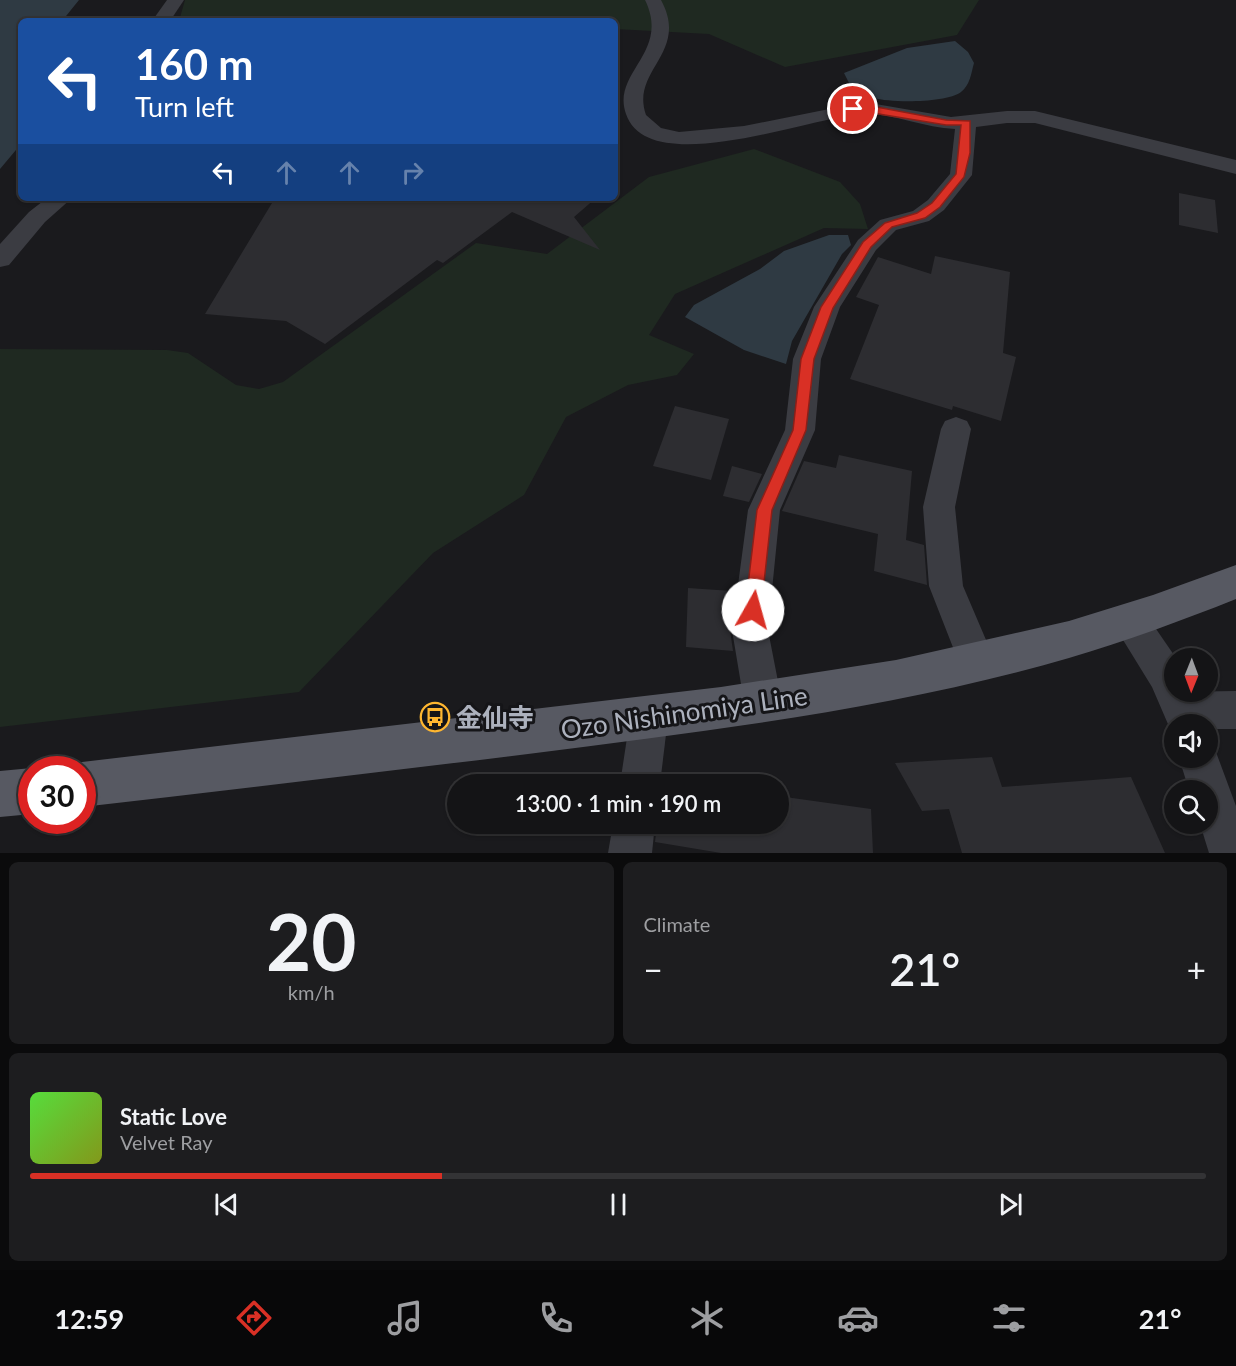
<!DOCTYPE html>
<html lang="en">
<head>
<meta charset="utf-8">
<style>
  :root { --surface:#141416; --page:#1d1d1f; --text:#f1f3f6; --muted:#9d9ea1; --line:#333335; --accent:#d93025 }
  body { margin:0; font-family:Lato,"Noto Sans JP",sans-serif; background:var(--page); color:var(--text); height:100vh; display:flex; flex-direction:column; font-size:22px; white-space:nowrap }
  * { box-sizing:border-box; margin:0 }
  p { font-size:20px; color:var(--muted) }
  .icon { flex:none; width:33px; height:33px; fill:none; stroke:currentColor; stroke-width:2; stroke-linecap:round; stroke-linejoin:round }
  .map { position:relative; height:853px; overflow:hidden }
  .sheet { display:flex; flex-direction:column; gap:9px; padding:9px; background:#0b0b0c; flex:1 }
  .sheet>* { flex:none }
  .hud { position:absolute; left:18px; top:18px; width:600px; height:183px; border-radius:9px; box-shadow:0 2px 4px #0004,0 0 0 2px var(--line); background:#1a4fa0; color:#fff; overflow:hidden }
  .needle { width:39px; rotate:181deg }
  .controls { position:absolute; left:1164px; top:648px; display:grid; gap:12px }
  .controls a { display:grid; place-items:center; width:54px; height:54px; border-radius:50%; background:var(--surface); box-shadow:0 2px 4px #0004,0 0 0 2px var(--line); font-size:30px }
  .speed { position:absolute; left:18px; top:756px; display:flex; gap:12px; font-size:30px; font-weight:700; text-align:center }
  .speed>* { display:grid; place-content:center; width:78px; height:78px; border-radius:50%; background:var(--surface); box-shadow:0 2px 4px #0004,0 0 0 2px var(--line); line-height:1 }
  .speed .limit { border:9px solid #d22; background:#fff; color:#111 }
  .pin { position:absolute; display:grid; place-items:center; width:51px; height:51px; color:#fff; margin:-26px; border:3px solid #fff; border-radius:50%; box-shadow:0 2px 6px #0007 }
  .me { position:absolute; width:66px; margin:-33px; rotate:7deg; stroke-linejoin:round; filter:drop-shadow(0 0 4px #0008) }
  .turn { display:flex; align-items:center; gap:21px; height:126px; padding:0 18px; font-size:27px }
  .turn .icon { width:78px; height:78px; stroke-width:2.5 }
  .turn b { display:block; font-size:42px; line-height:51px }
  .lanes { display:flex; align-items:center; height:57px; padding:0 18px; background:#0003; justify-content:center; gap:30px; direction:ltr }
  .lanes .off { opacity:.35 }
  .big { font-size:45px; font-weight:600; line-height:1.1 }
  .sheet .card { flex:1; display:flex; flex-direction:column; justify-content:center; gap:9px; min-width:0; padding:0 21px; border-radius:9px; background:var(--page) }
  .sheet .dial { align-items:center; gap:0 }
  .dial b { font-size:78px; line-height:1 }
  .song { display:flex; align-items:center; gap:18px }
  .cover { width:72px; height:72px; border-radius:9px; background:linear-gradient(135deg,hsl(110 70% 55%),hsl(70 70% 35%)) }
  .played { height:6px; border-radius:3px; background:linear-gradient(90deg,var(--accent) 35%,var(--line) 35%) }
  .keys { display:flex; justify-content:space-around; direction:ltr }
  .heat { display:flex; justify-content:space-between; align-items:center; font-size:33px; direction:ltr }
  .sheet .tiles { flex:1; display:grid; gap:9px; grid-template-columns:1fr 1fr }
  .card:last-child { grid-column:span 2 }
  .trip { position:absolute; left:447px; top:774px; width:342px; height:60px; border-radius:30px; background:var(--surface); box-shadow:0 2px 4px #0004,0 0 0 2px var(--line); font-weight:600; line-height:60px; text-align:center }
  .dock { display:flex; height:96px; justify-content:space-around; align-items:center; background:#080809; color:var(--muted) }
  .dock .icon { width:42px; height:42px }
  .dock .selected { color:var(--accent) }
  .dock b { font-size:27px; color:var(--text) }
  .map>svg:first-child { display:block }
  .green { fill:#1f2921 }
  .water { fill:#2f3a43 }
  .building { fill:#2d2d31 }
  .lines { fill:none; stroke-linecap:round; stroke-linejoin:round }
  .street { fill:#3b3c42; fill-rule:evenodd }
  .primary { fill:#575962; fill-rule:evenodd }
  .route { fill:#d93025; stroke:#8d1f18; stroke-width:1.5 }
  .labels { text-anchor:middle; dominant-baseline:central; stroke-width:6; stroke-linejoin:round; paint-order:stroke }
  .near-street-label { font-size:26px; fill:#acb1bd; stroke:#151518 }
  .near-poi-label { font-size:26px; font-weight:bold; fill:#acb1bd; stroke:#151518; text-anchor:start }
</style>
</head>
<body>
<div class="map">
<svg width="1236" height="853" viewBox="0 0 1236 853">
  <rect width="100%" height="100%" fill="#1a1a1d"/>
  <!-- green -->
  <g class="green">
    <path d="M185,0H979L957,35L785,67L709,34L615,29V21L434,19L179,21Z"/>
    <path d="M754,149L840,182L860,204L868,229L824,228L675,294L649,335L694,354L677,375L628,385L566,417L524,495L433,553L299,692L0,727V349L167,350L188,353L236,385L259,389L283,382L476,243L547,254L649,177Z"/>
  </g>
  <!-- water -->
  <g class="water">
    <path d="M0,0H79L62,21H21V144L0,169Z"/>
    <path d="M955,41L968,52L974,63C971,74 970,85 961,92C947,103 891,103 874,98C866,96 859,92 852,89L844,73L907,48Z"/>
    <path d="M829,235H848L851,245L842,254L792,341L786,364L744,350L685,317L694,305L760,269L784,251Z"/>
  </g>
  <!-- building -->
  <g class="building">
    <path d="M1179,193L1215,200L1218,233L1179,225Z"/>
    <path d="M275,198H596L574,217L600,250L512,212L443,263L437,260L325,344L286,321L205,314Z"/>
    <path d="M935,256L1010,272L1003,353L1016,357L1001,421L953,406L952,410L850,379L879,305L856,297L878,257L931,274Z"/>
    <path d="M675,406L729,419L711,480L653,466Z"/>
    <path d="M839,455L912,471L906,540L924,545L927,585L874,571L878,534L782,511L804,461L836,468Z"/>
    <path d="M732,466L762,474L749,502L723,496Z"/>
    <path d="M688,588L732,591L730,630L733,651L686,647Z"/>
    <path d="M992,757L1002,787L1131,777L1165,853H962L949,809L922,811L895,763Z"/>
    <path d="M778,796L871,809L873,853H721L655,842L657,824H778Z"/>
  </g>
  <g class="lines">
    <!-- street -->
    <g class="street">
      <path d="M167,0H184L170,21H152Z"/>
      <path d="M645,0H661C690,53 630,70 646,115L661,128L679,132L744,126L864,102L951,117L1007,111H1035L1236,160V174L1035,123H1007L976,127L972,175L944,210L929,221L896,230L876,250L840,307L821,359L815,430L780,510L768,630L782,702L777,715L763,721L749,715L744,702L732,630L748,510L785,430L793,359L814,307L858,240L880,220L913,211L928,200L950,174L955,129C925,128 896,114 866,114C817,114 649,182 626,114C611,72 671,53 645,0Z"/>
      <path d="M47,198H72L45,222L9,265L0,267V244L29,212Z"/>
      <path d="M956,417L967,421L971,429L955,507L963,586L995,661L989,673L976,679L963,673L929,586L923,507L941,429L945,421Z"/>
      <path d="M1130,605L1143,610L1176,658L1174,692L1236,691V729H1208V724H1174V738L1152,687L1112,622L1117,610Z"/>
      <path d="M649,699L663,704L668,718L660,784H620L630,718L635,704Z"/>
      <path d="M1208,741L1213,744L1236,806V853H1209L1200,824H1208V790H1189L1179,758H1208Z"/>
      <path d="M613,824H655L652,853H608Z"/>
    </g>
    <!-- primary -->
    <g class="primary">
      <path d="M1236,565V599C1181,621 1126,641 1069,658C893,709 710,731 528,754C380,772 231,790 82,807V770H66L82,762L721,687L896,660L1069,621L1153,595Z"/>
      <path d="M32,768L35,770H32V814L0,817V771Z"/>
    </g>
  </g>
  <!-- route -->
  <path class="route" d="M866,105L946,120L970,121V153L964,177L940,207L925,218L892,227L871,247L833,308L814,359L806,430L772,510L761,610L758,616L753,618L747,616L745,610L757,510L793,430L801,359L821,307L863,242L885,223L917,213L932,203L956,174L961,125H946L848,109Z"/>
  <!-- icons -->
  <defs>
    <g id="bus-ring" transform="scale(1.5)"><circle r="9.5" fill="#151518" stroke="#ffb730" stroke-width="1.5"/><path d="M-5-6H5V4H4V6H2V4H-2V6H-4V4H-5ZM-3.5-4V0h7V-4ZM-3.5 1.2v1.5H-2V1.2ZM2 1.2v1.5H3.5V1.2Z" fill="#ffb730"/></g>
  </defs>
  <g fill-rule="evenodd">
    <use href="#bus-ring" x="435" y="717"/>
  </g>
  <g class="labels">
    <!-- near-street labels -->
    <g class="near-street-label">
      <text transform="translate(684 712) rotate(-8)">Ozo Nishinomiya Line</text>
    </g>
    <!-- near-poi labels -->
    <g class="near-poi-label">
      <text x="456" y="717">金仙寺</text>
    </g>
  </g>
</svg>
<div class="controls">
<a><svg class="needle" viewBox="-14 -14 28 28"><path d="M0-13l5 13h-10z" fill="#e53935"/><path d="M0 13l5-13h-10z" fill="#9d9ea1"/></svg></a>
<a><svg class="icon" aria-label="sound" viewBox="0 0 24 24"><path d="M4 9h4l5-4v14l-5-4H4zM17 9q2 3 0 6"/></svg></a>
<a><svg class="icon" aria-label="search" viewBox="0 0 24 24"><circle cx="10" cy="10" r="6"/><path d="M15 15l6 6"/></svg></a>
</div>
<div class="speed"><div class="limit">30</div></div>
<div class="pin" style="left:853px;top:109px;background:#d93025"><svg class="icon" aria-label="arrive" viewBox="0 0 24 24"><path d="M6 21V4h12l-3 4 3 4H6"/></svg></div>
<svg class="me" style="left:753px;top:610px" viewBox="-20 -20 40 40"><circle r="19" fill="#fff"/><path d="M0-13L10 11 0 6-10 11z" fill="#d93025"/></svg>
<div class="trip">13:00 · 1 min · 190 m</div>
<div class="hud">
<div class="turn"><svg class="icon" aria-label="left" viewBox="0 0 24 24"><path d="M17 20v-9H6M10 6l-5 5 5 5"/></svg><div><b>160 m</b>Turn left</div></div>
<div class="lanes"><svg class="icon" aria-label="left" viewBox="0 0 24 24"><path d="M17 20v-9H6M10 6l-5 5 5 5"/></svg><svg class="icon off" aria-label="ahead" viewBox="0 0 24 24"><path d="M12 20V5M6 11l6-6 6 6"/></svg><svg class="icon off" aria-label="ahead" viewBox="0 0 24 24"><path d="M12 20V5M6 11l6-6 6 6"/></svg><svg class="icon off" aria-label="right" viewBox="0 0 24 24"><path d="M7 20v-9h11M14 6l5 5-5 5"/></svg></div>
</div>
</div>
<section class="sheet">
<div class="tiles">
<div class="card dial"><b>20</b><p>km/h</p></div>
<div class="card"><p>Climate</p>
<div class="heat"><a>−</a><b class="big">21°</b><a>+</a></div>
</div>
<div class="card">
<div class="song"><i class="cover"></i><div><b>Static Love</b><p>Velvet Ray</p></div></div>
<div class="played"></div>
<div class="keys"><svg class="icon" aria-label="previous" viewBox="0 0 24 24"><path d="M18 5L8 12l10 7zM5 5v14"/></svg><svg class="icon" aria-label="pause" viewBox="0 0 24 24"><path d="M8 5v14M16 5v14"/></svg><svg class="icon" aria-label="next" viewBox="0 0 24 24"><path d="M6 5l10 7-10 7zM19 5v14"/></svg></div>
</div>
</div>
</section>
<nav class="dock">
<b>12:59</b>
<svg class="icon selected" aria-label="directions" viewBox="0 0 24 24"><path d="M12 3l9 9-9 9-9-9zM9 14v-3h6M13 9l2 2-2 2"/></svg>
<svg class="icon" aria-label="music" viewBox="0 0 24 24"><path d="M9 18V5l10-2v13"/><circle cx="6" cy="18" r="3"/><circle cx="16" cy="16" r="3"/></svg>
<svg class="icon" aria-label="phone" viewBox="0 0 24 24"><path d="M5 4h4l2 5-3 2q2 4 5 5l2-3 5 2v4C11 20 4 13 5 4z"/></svg>
<svg class="icon" aria-label="climate" viewBox="0 0 24 24"><path d="M12 3v18M4 7l16 10M4 17L20 7"/></svg>
<svg class="icon" aria-label="car" viewBox="0 0 24 24"><path d="M5 17H2v-5l4-1 3-4h7l3 4 3 1v5h-3M9 17h6M6 11h13"/><circle cx="7" cy="17" r="2"/><circle cx="17" cy="17" r="2"/></svg>
<svg class="icon" aria-label="filters" viewBox="0 0 24 24"><path d="M4 7h16M4 17h16"/><circle cx="9" cy="7" r="2"/><circle cx="15" cy="17" r="2"/></svg>
<b>21°</b>
</nav>
</body>
</html>
